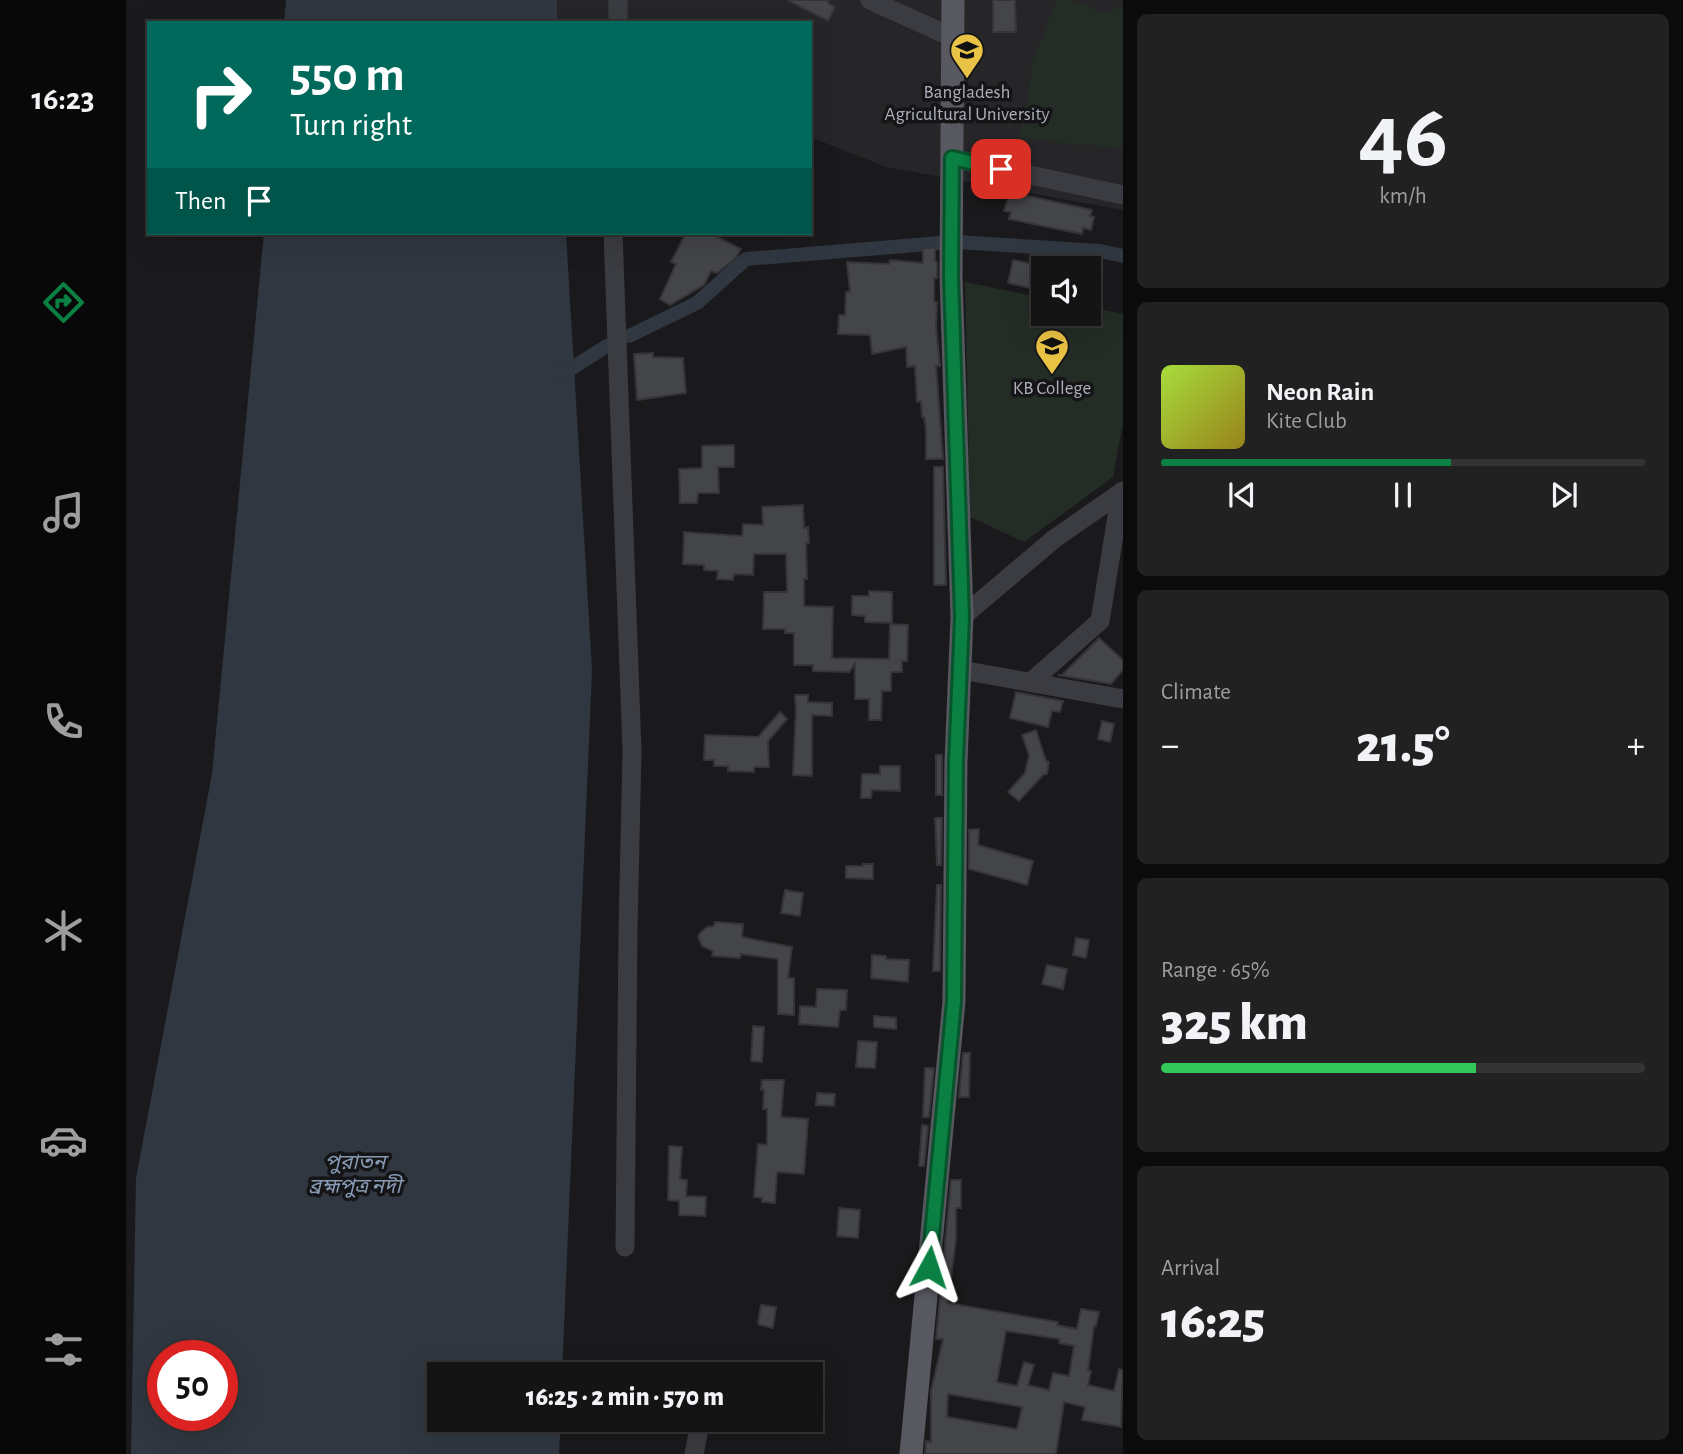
<!DOCTYPE html>
<html lang="en">
<head>
<meta charset="utf-8">
<style>
  :root { --surface:#141415; --page:#212122; --text:#f1f3f6; --muted:#9d9ea0; --line:#333334; --accent:#0b8043 }
  body { margin:0; font-family:"Alegreya Sans","Noto Sans Bengali",sans-serif; background:var(--page); color:var(--text); height:100vh; display:flex; flex-direction:column; font-size:26px; white-space:nowrap }
  * { box-sizing:border-box; margin:0 }
  p { font-size:23px; color:var(--muted) }
  .icon { flex:none; width:38px; height:38px; fill:none; stroke:currentColor; stroke-width:2; stroke-linecap:round; stroke-linejoin:round }
  .map { position:relative; flex:1; overflow:hidden }
  .details { display:flex; flex-direction:column; gap:14px; padding:14px; background:#0b0b0c; width:560px }
  .details>* { flex:none }
  .top-card { position:absolute; left:21px; top:21px; width:665px; height:214px; border-radius:0px; box-shadow:0 7px 28px #0002,0 0 0 2px var(--line); background:#00695c; color:#fff; overflow:hidden }
  .tools { position:absolute; left:905px; top:256px; display:grid; gap:14px }
  .tools a { display:grid; place-items:center; width:70px; height:70px; border-radius:0px; background:var(--surface); box-shadow:0 7px 28px #0002,0 0 0 2px var(--line); font-size:35px }
  .speed { position:absolute; left:21px; top:1340px; display:flex; gap:14px; font-size:35px; font-weight:700; text-align:center }
  .speed>* { display:grid; place-content:center; width:91px; height:91px; border-radius:50%; background:var(--surface); box-shadow:0 7px 28px #0002,0 0 0 2px var(--line); line-height:1 }
  .speed .limit { border:10px solid #d22; background:#fff; color:#111 }
  .pin { position:absolute; display:grid; place-items:center; width:60px; height:60px; color:#fff; margin:-30px; border-radius:14px; box-shadow:0 4px 10px #0006 }
  .me { position:absolute; width:77px; margin:-38px; rotate:5deg; stroke-linejoin:round; filter:drop-shadow(0 0 5px #0008) }
  .turn { display:flex; align-items:center; gap:24px; height:147px; padding:0 28px; font-size:32px }
  .turn .icon { width:91px; height:91px; stroke-width:2.5 }
  .turn b { display:block; font-size:49px; line-height:60px }
  .then { display:flex; align-items:center; height:66px; padding:0 28px; background:#0003; gap:14px; font-size:26px }
  .big { font-size:52px; font-weight:800; line-height:1.1 }
  .details .tile { flex:1; display:flex; flex-direction:column; justify-content:center; gap:10px; min-width:0; padding:0 24px; border-radius:10px; background:var(--page) }
  .details .dial { align-items:center; gap:0 }
  .dial b { font-size:91px; line-height:1 }
  .song { display:flex; align-items:center; gap:21px }
  .cover { width:84px; height:84px; border-radius:10px; background:linear-gradient(135deg,hsl(80 70% 55%),hsl(50 70% 35%)) }
  .played { height:7px; border-radius:4px; background:linear-gradient(90deg,var(--accent) 60%,var(--line) 60%) }
  .keys { display:flex; justify-content:space-around; direction:ltr }
  .heat { display:flex; justify-content:space-between; align-items:center; font-size:38px; direction:ltr }
  .charge { height:10px; border-radius:5px; background:linear-gradient(90deg,#34c759 65%,var(--line) 0) }
  .trip { position:absolute; left:301px; top:1362px; width:396px; height:70px; border-radius:0px; background:var(--surface); box-shadow:0 7px 28px #0002,0 0 0 2px var(--line); font-weight:800; line-height:70px; text-align:center }
  main { display:flex; flex:1; min-height:0 }
  .dock { display:flex; flex-direction:column; width:126px; justify-content:space-around; align-items:center; background:#080808; color:var(--muted) }
  .dock .icon { width:49px; height:49px }
  .dock .active { color:var(--accent) }
  .dock b { font-size:32px; color:var(--text) }
  .map>svg:first-child { display:block }
  .built { fill:#262629 }
  .green { fill:#242c26 }
  .water { fill:#303740; fill-rule:evenodd }
  .lines { fill:none; stroke-linecap:round; stroke-linejoin:round }
  .canal { stroke:#303740; stroke-width:14 }
  .building { fill:#444549; stroke:#353438; stroke-width:2; fill-rule:evenodd }
  .minor { stroke:#3b3c41; stroke-width:19 }
  .major { stroke:#575860; stroke-width:23 }
  .route-casing { stroke:#07532c; stroke-width:18 }
  .route { stroke:#0b8043; stroke-width:12 }
  .labels { text-anchor:middle; dominant-baseline:central; stroke-width:7; stroke-linejoin:round; paint-order:stroke }
  .poi-label { font-size:19px; fill:#adb0bb; stroke:#151517 }
  .water-label { font-size:21px; font-style:italic; fill:#879ab4; stroke:#151517 }
</style>
</head>
<body>
<main>
<nav class="dock">
<b>16:23</b>
<svg class="icon active" aria-label="directions" viewBox="0 0 24 24"><path d="M12 3l9 9-9 9-9-9zM9 14v-3h6M13 9l2 2-2 2"/></svg>
<svg class="icon" aria-label="music" viewBox="0 0 24 24"><path d="M9 18V5l10-2v13"/><circle cx="6" cy="18" r="3"/><circle cx="16" cy="16" r="3"/></svg>
<svg class="icon" aria-label="phone" viewBox="0 0 24 24"><path d="M5 4h4l2 5-3 2q2 4 5 5l2-3 5 2v4C11 20 4 13 5 4z"/></svg>
<svg class="icon" aria-label="climate" viewBox="0 0 24 24"><path d="M12 3v18M4 7l16 10M4 17L20 7"/></svg>
<svg class="icon" aria-label="car" viewBox="0 0 24 24"><path d="M5 17H2v-5l4-1 3-4h7l3 4 3 1v5h-3M9 17h6M6 11h13"/><circle cx="7" cy="17" r="2"/><circle cx="17" cy="17" r="2"/></svg>
<svg class="icon" aria-label="filters" viewBox="0 0 24 24"><path d="M4 7h16M4 17h16"/><circle cx="9" cy="7" r="2"/><circle cx="15" cy="17" r="2"/></svg>
</nav>
<div class="map">
<svg width="997" height="1454" viewBox="0 0 997 1454">
  <rect width="100%" height="100%" fill="#1a1a1c"/>
  <!-- built -->
  <path class="built" d="M431,0H997V210L760,167L684,137V23H431Z"/>
  <!-- green -->
  <g class="green">
    <path d="M931,0H944L979,13L997,6V148L891,139L901,103L907,61Z"/>
    <path d="M839,282L917,298V313H962L963,307L997,314V423L987,477L898,542L844,517Z"/>
  </g>
  <!-- water -->
  <g class="water">
    <path d="M160,0H431V23H158Z"/>
    <path d="M138,233H440L466,670L436,1374H313V1419H435L433,1454H5L10,1178L86,774ZM37,1356H96V1416H37Z"/>
  </g>
  <g class="lines">
    <!-- canal -->
    <g class="canal">
      <path d="M831,242L974,251L997,256"/>
      <path d="M503,336L571,303L620,259L814,243"/>
      <path d="M430,374L446,368L481,346"/>
    </g>
  </g>
  <!-- building -->
  <g class="building">
    <path d="M661,0H703L702,3L709,7L702,21Z"/>
    <path d="M867,0H889L890,32H867Z"/>
    <path d="M884,192L966,210L964,216L968,217L965,230L957,228L956,234L883,219L885,212L878,211Z"/>
    <path d="M560,233H583L615,249L609,259L591,273L585,271L578,285L544,305L534,299L550,264L545,262Z"/>
    <path d="M797,248H809V261L811,262V278H808V302H811L810,326L814,366H810L817,459H800V428L798,417H796L795,401L791,402L789,366L781,367L780,347L746,354L744,335L712,334L713,315H719L720,292H724L721,262L763,264L764,260L797,263Z"/>
    <path d="M887,260L917,266V291L882,283Z"/>
    <path d="M527,353V357L557,358L560,393L511,400L508,354Z"/>
    <path d="M608,445V467H592L593,493H572L571,503H554L553,469L576,468V446Z"/>
    <path d="M808,467H817L820,585H808Z"/>
    <path d="M677,505L678,528L682,527L683,543H680L681,579H678V606L707,607L706,658L763,659L764,624L782,625L781,661H776V672H765V691H756L755,720H743V699H729V664L723,672L687,671V665H668V633H659V629H637L638,592H661L660,554H628L627,575L608,574L607,580L591,579L592,571L578,570V565L557,564L558,532L616,536L617,524L637,525L636,507Z"/>
    <path d="M743,591L766,592V623L739,622V616L726,615V596H743Z"/>
    <path d="M973,638L997,660V670L985,684L932,675H936Z"/>
    <path d="M890,692L937,701L934,712L926,711L922,727L884,718Z"/>
    <path d="M669,695H682V702L706,703V716L686,715V776L667,775L670,710Z"/>
    <path d="M654,712L661,719L642,741L643,767H628V772L602,771V766H588V760H578L579,735L632,737Z"/>
    <path d="M976,721L988,724L984,742L972,739Z"/>
    <path d="M910,730L920,761L923,762L921,774H918L893,801L882,792L899,773L903,755L896,735Z"/>
    <rect x="810" y="755" width="6" height="40"/>
    <path d="M754,766H774V791L746,790L745,798H735L736,774H754Z"/>
    <path d="M809,818H816L815,865H811Z"/>
    <path d="M853,829L852,845L907,861L901,885L843,869V830Z"/>
    <path d="M737,864H747V879L720,878V866H737Z"/>
    <path d="M811,885H815L814,971H807Z"/>
    <path d="M659,890L677,893L674,916L655,913Z"/>
    <path d="M589,922L617,924L616,937L666,947L662,978H668V1015L652,1014V959L615,954L614,958L586,956L587,951L576,946L572,937L574,933L581,927L588,926Z"/>
    <path d="M950,938L963,940L960,958L947,955Z"/>
    <path d="M746,955L760,956V959L783,960L782,982L745,978Z"/>
    <path d="M921,965L941,969L937,989L916,984Z"/>
    <path d="M691,989L721,990L720,1010H714L712,1027L673,1024L674,1006L690,1007Z"/>
    <path d="M748,1016L770,1018V1029L748,1027Z"/>
    <path d="M627,1026L638,1027L636,1062L625,1061Z"/>
    <path d="M732,1041L751,1042L749,1068L730,1067Z"/>
    <path d="M837,1053H844L843,1097H833Z"/>
    <path d="M799,1068H808L803,1117H797Z"/>
    <path d="M636,1080H658L655,1117L682,1119L678,1174L651,1172L649,1203L636,1202V1198L628,1197L632,1144L641,1145V1109H637L638,1090H635Z"/>
    <path d="M691,1093L709,1094L708,1106L690,1105Z"/>
    <path d="M796,1125L802,1126L798,1166H793Z"/>
    <path d="M543,1146L556,1147L554,1179L561,1180L560,1196L580,1197L579,1216L553,1215V1201L542,1200Z"/>
    <path d="M825,1180H835V1208H830V1238L822,1303L932,1322L931,1325L951,1329L955,1309L973,1312L970,1326H968L962,1370L965,1371L962,1385L988,1391L993,1369L997,1370L995,1427L956,1420L959,1407L938,1402L930,1454H799L800,1441L805,1442V1391L817,1339H810ZM880,1331L934,1339L933,1343L948,1346L943,1376L927,1373L923,1390L902,1385L908,1365L898,1362L891,1386L871,1382ZM822,1394L896,1407L891,1429L821,1417Z"/>
    <path d="M713,1208L734,1210L732,1238L711,1236Z"/>
    <path d="M635,1305L650,1307L647,1328L634,1325L632,1323Z"/>
  </g>
  <g class="lines">
    <!-- minor -->
    <g class="minor">
      <path d="M744,0L828,38"/>
      <path d="M492,23V0"/>
      <path d="M826,158L997,195"/>
      <path d="M487,233L506,751L502,930L499,1247"/>
      <path d="M836,617L928,539L997,491"/>
      <path d="M835,670L997,699"/>
      <path d="M906,681L974,621L995,492"/>
      <path d="M568,1454L575,1419"/>
    </g>
    <!-- major -->
    <path class="major" d="M785,1454L828,1001L830,761L836,617L825,276L827,0"/>
  </g>
  <g class="lines">
    <!-- route casing -->
    <g class="route-casing">
      <path id="route" d="M803,1267L828,1001L830,761L836,617L825,276L826,158L875,169"/>
    </g>
    <!-- route -->
    <use href="#route" class="route"/>
  </g>
  <!-- icons -->
  <defs>
    <g id="university-pin" transform="scale(1.75)"><path d="M0 17L-7.5 6A9.5 9.5 0 1 1 7.5 6Z" fill="#e9c345" stroke="#151517"/><path d="M0-5L7-2L0 1L-7-2ZM-4 1L0 2.5L4 1V4Q0 6-4 4Z" fill="#111"/></g>
  </defs>
  <g fill-rule="evenodd">
    <use href="#university-pin" x="841" y="50"/>
    <use href="#university-pin" x="926" y="346"/>
  </g>
  <g class="labels">
    <!-- poi labels -->
    <g class="poi-label">
      <text x="841" y="92">Bangladesh<tspan x="841" dy="22">Agricultural University</tspan></text>
      <text x="926" y="388">KB College</text>
    </g>
    <!-- water labels -->
    <g class="water-label">
      <text x="229" y="1162">পুরাতন<tspan x="229" dy="24">ব্রহ্মপুত্র নদী</tspan></text>
    </g>
  </g>
</svg>
<div class="tools">
<a><svg class="icon" aria-label="sound" viewBox="0 0 24 24"><path d="M4 9h4l5-4v14l-5-4H4zM17 9q2 3 0 6"/></svg></a>
</div>
<div class="speed"><div class="limit">50</div></div>
<div class="pin" style="left:875px;top:169px;background:#d93025"><svg class="icon" aria-label="arrive" viewBox="0 0 24 24"><path d="M6 21V4h12l-3 4 3 4H6"/></svg></div>
<svg class="me" style="left:803px;top:1267px" viewBox="-20 -20 40 40"><path d="M0-17L14 15 0 8-14 15z" fill="#0b8043" stroke="#fff" stroke-width="4"/></svg>
<div class="trip">16:25 · 2 min · 570 m</div>
<div class="top-card">
<div class="turn"><svg class="icon" aria-label="right" viewBox="0 0 24 24"><path d="M7 20v-9h11M14 6l5 5-5 5"/></svg><div><b>550 m</b>Turn right</div></div>
<div class="then">Then<svg class="icon" aria-label="arrive" viewBox="0 0 24 24"><path d="M6 21V4h12l-3 4 3 4H6"/></svg></div>
</div>
</div>
<section class="details">
<div class="tile dial"><b>46</b><p>km/h</p></div>
<div class="tile">
<div class="song"><i class="cover"></i><div><b>Neon Rain</b><p>Kite Club</p></div></div>
<div class="played"></div>
<div class="keys"><svg class="icon" aria-label="previous" viewBox="0 0 24 24"><path d="M18 5L8 12l10 7zM5 5v14"/></svg><svg class="icon" aria-label="pause" viewBox="0 0 24 24"><path d="M8 5v14M16 5v14"/></svg><svg class="icon" aria-label="next" viewBox="0 0 24 24"><path d="M6 5l10 7-10 7zM19 5v14"/></svg></div>
</div>
<div class="tile"><p>Climate</p>
<div class="heat"><a>−</a><b class="big">21.5°</b><a>+</a></div>
</div>
<div class="tile"><p>Range · 65%</p><b class="big">325 km</b><div class="charge"></div></div>
<div class="tile"><p>Arrival</p><b class="big">16:25</b></div>
</section>
</main>
</body>
</html>
